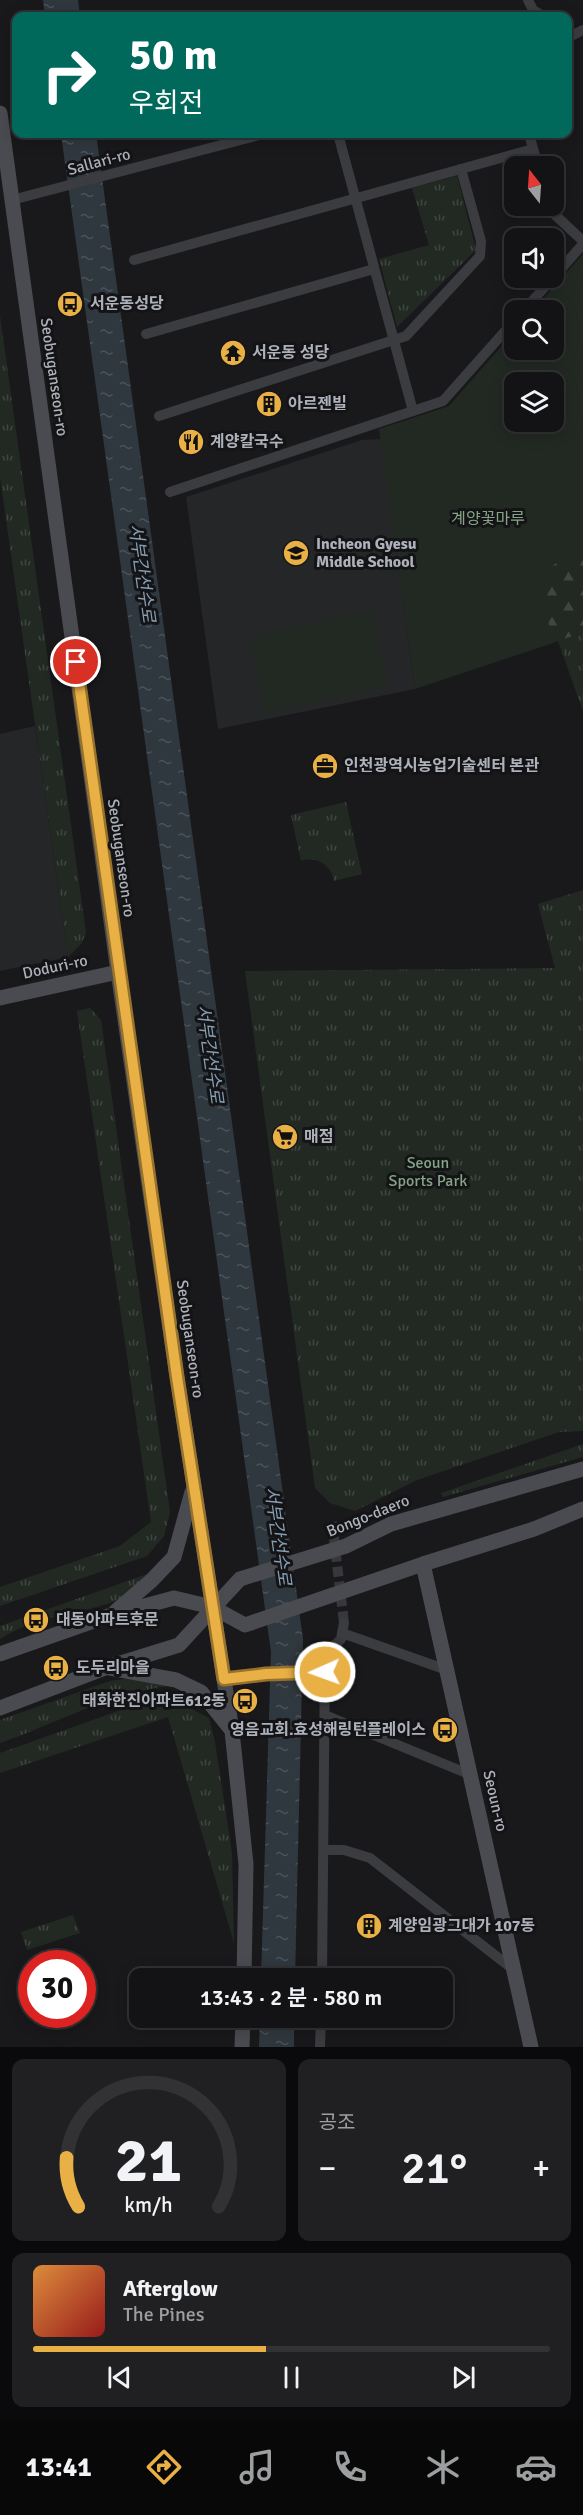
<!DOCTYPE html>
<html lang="ko">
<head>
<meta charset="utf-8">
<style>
  :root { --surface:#131315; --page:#202022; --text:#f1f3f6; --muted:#9d9ea0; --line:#323234; --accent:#e8b045 }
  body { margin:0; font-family:Signika,"Noto Sans KR",sans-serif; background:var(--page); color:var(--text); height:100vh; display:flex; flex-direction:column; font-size:22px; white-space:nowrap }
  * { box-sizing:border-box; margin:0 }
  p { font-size:20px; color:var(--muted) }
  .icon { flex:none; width:33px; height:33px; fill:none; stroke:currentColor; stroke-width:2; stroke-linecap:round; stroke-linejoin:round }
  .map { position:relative; height:2047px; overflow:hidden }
  .drawer { display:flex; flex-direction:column; gap:12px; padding:12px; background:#0a0a0c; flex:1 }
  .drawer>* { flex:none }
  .hud { position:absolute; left:12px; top:12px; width:560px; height:126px; border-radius:12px; box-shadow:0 3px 15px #0003,0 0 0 2px var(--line); background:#00695c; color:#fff; overflow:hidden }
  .needle { width:39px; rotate:343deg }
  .fabs { position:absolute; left:504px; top:156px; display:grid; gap:12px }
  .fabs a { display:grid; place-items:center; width:60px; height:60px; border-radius:12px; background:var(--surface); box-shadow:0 3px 15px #0003,0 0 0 2px var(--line); font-size:30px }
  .speed { position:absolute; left:18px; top:1950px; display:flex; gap:12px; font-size:30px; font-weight:700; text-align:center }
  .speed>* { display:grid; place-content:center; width:78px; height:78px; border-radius:50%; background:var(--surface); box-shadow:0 3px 15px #0003,0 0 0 2px var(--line); line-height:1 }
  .speed .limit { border:9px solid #d22; background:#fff; color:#111 }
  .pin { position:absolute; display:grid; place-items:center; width:51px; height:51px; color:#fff; margin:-26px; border:3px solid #fff; border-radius:50%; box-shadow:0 2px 6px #0007 }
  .me { position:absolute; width:66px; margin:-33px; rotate:268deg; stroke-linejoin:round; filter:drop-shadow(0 0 4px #0008) }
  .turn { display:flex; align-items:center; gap:21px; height:126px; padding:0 18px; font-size:27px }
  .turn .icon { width:78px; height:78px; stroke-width:2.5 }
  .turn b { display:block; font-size:42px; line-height:51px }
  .big { font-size:45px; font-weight:600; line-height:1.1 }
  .drawer .tile { flex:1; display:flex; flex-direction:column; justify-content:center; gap:9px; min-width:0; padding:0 21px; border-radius:12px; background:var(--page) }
  .drawer .dial { align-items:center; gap:0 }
  .dial svg { height:156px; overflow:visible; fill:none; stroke:var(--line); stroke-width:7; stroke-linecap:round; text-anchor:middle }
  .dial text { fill:var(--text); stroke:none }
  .song { display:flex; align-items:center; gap:18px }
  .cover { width:72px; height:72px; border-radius:9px; background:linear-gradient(135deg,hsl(30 70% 55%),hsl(0 70% 35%)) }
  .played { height:6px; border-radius:3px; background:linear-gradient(90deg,var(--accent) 45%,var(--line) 45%) }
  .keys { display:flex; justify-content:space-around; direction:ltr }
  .heat { display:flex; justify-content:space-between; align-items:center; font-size:33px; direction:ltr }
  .drawer .tiles { flex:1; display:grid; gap:12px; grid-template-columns:1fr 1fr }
  .tile:last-child { grid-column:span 2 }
  .trip { position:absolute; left:129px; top:1968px; width:324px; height:60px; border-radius:12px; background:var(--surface); box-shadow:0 3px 15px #0003,0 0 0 2px var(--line); font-weight:600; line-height:60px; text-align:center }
  .dock { display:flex; height:96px; justify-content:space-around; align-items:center; background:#080808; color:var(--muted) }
  .dock .icon { width:42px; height:42px }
  .dock .current { color:var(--accent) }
  .dock b { font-size:27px; color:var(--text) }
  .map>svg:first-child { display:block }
  .built { fill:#252628 }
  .green { fill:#222923; fill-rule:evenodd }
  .forest { fill:url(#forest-firs) }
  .park { fill:url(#park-tufts) }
  .water { fill:url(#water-ripples) }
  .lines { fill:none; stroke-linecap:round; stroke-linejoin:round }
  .street-tunnel { stroke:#37373c; stroke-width:10; stroke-dasharray:10 5; stroke-linecap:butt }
  .street { stroke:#3b3c40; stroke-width:10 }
  .secondary { stroke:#494b50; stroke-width:15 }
  .route-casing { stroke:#97722d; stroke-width:15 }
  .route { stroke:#e8b045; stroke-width:10 }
  .labels { text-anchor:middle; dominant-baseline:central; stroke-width:6; stroke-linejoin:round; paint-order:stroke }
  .street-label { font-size:16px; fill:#adb1ba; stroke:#141417 }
  .poi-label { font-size:16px; font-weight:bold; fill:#adb1ba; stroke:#141417; text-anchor:start }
  .park-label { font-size:16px; fill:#85a487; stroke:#141417 }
  .water-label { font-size:18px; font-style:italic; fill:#869eb3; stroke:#141417 }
</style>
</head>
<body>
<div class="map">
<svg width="583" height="2047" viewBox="0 0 583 2047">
  <defs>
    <pattern id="forest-firs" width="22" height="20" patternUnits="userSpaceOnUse" patternTransform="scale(1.5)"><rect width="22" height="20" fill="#222923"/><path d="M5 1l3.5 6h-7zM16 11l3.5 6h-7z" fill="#3f4641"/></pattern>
    <pattern id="park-tufts" width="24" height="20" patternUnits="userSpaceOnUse" patternTransform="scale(1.5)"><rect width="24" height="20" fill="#222923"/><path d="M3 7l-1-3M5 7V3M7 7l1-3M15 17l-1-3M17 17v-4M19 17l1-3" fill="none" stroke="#3f4641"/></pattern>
    <pattern id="water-ripples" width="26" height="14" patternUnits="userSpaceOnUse" patternTransform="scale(1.5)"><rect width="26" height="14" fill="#30383f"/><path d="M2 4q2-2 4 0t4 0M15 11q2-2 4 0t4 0" fill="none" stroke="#4b5259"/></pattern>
  </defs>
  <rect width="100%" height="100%" fill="#19191c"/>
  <!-- built -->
  <g class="built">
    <path d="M381,439L415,689L218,729L186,497L362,440Z"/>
    <path d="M35,726L68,957L0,971V734Z"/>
  </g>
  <!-- green -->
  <g class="green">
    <path d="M583,254V633L415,689L379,429L449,406L514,332V350H554V310H533ZM514,382H554V422H514Z"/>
    <path d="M371,610L388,686L266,713L249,637Z"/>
  </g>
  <!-- forest -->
  <path class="forest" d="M583,549V633L553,642C549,622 538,591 548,572C554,560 572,555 583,549Z"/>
  <!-- park -->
  <g class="park">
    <path d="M457,176L476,250L397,327L379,259L429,245L412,188Z"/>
    <path d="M0,316L86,933L81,944L68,957L0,477Z"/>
    <path d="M583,633V711L558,641Z"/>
    <path d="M346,802L362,874L334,881C331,864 317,856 301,861L291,815Z"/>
    <path d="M583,890V1431L559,1432L417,1480L355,1511L330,1503L315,1488L245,971L555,968L538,904Z"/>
    <path d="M90,1008L101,1020L170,1512L164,1536L147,1556L0,1606V1587L120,1546L151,1522L77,1011Z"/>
    <path d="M583,1444V1457L443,1497L441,1493Z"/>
    <path d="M153,1572C140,1585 124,1599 107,1604C71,1615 32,1618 0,1639V1626Z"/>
    <path d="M138,1677L168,1686C110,1693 55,1724 0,1743V1720L110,1681Z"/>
    <path d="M149,1700L176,1701L209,1718L215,1742L232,1853L234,1943L168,1717L0,1773V1753Z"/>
    <path d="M73,1915L80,1933L27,1950L21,1932Z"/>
  </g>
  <!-- water -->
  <g class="water">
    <path d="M43,0H78L80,16H45Z"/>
    <path d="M61,134H96L303,1639L295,1978H261L271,1652Z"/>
    <path d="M260,2018H294V2047H259Z"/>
  </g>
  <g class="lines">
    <!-- street-tunnel -->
    <path class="street-tunnel" d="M332,1522L344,1623"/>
    <!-- street -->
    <g class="street">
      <path d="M528,0L533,10L543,16"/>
      <path d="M567,38L583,30"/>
      <path d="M338,134L413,411"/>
      <path d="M529,134L538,166"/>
      <path d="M12,200L263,134"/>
      <path d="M550,206L552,212L583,241"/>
      <path d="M134,260L533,149"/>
      <path d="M554,277L583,244"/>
      <path d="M524,310L553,278"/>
      <path d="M146,334L374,269"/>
      <path d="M159,416L406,336L480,256L481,241L461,169"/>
      <path d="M170,492L443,401L514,321"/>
      <path d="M342,1633L447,1670"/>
      <path d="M224,1679L266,1674L325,1672"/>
      <path d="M325,1715L471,1775"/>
      <path d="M325,1850H344L370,1858L514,1970"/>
      <path d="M322,1978L325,1655L341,1639L344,1623"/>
      <path d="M320,2047L321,2018"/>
    </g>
    <!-- secondary -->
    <g class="secondary">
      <path d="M0,113L118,972L177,1377L232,1731L246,1864L244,1978"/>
      <path d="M0,998L118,972"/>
      <path d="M423,1564L531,2047"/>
      <path d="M116,1611L151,1581L174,1557L192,1492"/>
      <path d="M0,1654L111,1615L174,1598L212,1607L245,1625L423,1564L534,1529L583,1509"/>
      <path d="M110,1668L176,1680L201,1692L230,1728"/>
      <path d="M0,1708L105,1668L179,1645L240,1579L346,1546L391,1524L583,1469"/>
      <path d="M242,2047L243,2018"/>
    </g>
  </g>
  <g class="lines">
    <!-- route casing -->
    <g class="route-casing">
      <path id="route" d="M76,662L177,1377L224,1679L266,1674L325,1672"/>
    </g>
    <!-- route -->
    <use href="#route" class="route"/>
  </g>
  <!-- icons -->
  <defs>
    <g id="bus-disc" transform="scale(1.35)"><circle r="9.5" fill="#e8b045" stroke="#141417"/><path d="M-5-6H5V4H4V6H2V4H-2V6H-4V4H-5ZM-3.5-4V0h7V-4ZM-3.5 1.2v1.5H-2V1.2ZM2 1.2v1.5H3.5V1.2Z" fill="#111"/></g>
    <g id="temple-disc" transform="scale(1.35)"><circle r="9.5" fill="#e8b045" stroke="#141417"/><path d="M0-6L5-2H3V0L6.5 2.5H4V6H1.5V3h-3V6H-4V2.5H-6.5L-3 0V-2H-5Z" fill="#111"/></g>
    <g id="building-disc" transform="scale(1.35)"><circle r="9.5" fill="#e8b045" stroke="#141417"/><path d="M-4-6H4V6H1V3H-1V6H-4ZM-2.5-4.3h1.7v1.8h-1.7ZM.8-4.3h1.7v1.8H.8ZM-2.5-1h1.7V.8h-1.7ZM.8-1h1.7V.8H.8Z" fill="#111"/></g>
    <g id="restaurant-disc" transform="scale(1.35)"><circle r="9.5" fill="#e8b045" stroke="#141417"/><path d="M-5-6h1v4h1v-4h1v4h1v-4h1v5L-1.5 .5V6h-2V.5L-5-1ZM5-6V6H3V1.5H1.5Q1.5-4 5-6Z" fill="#111"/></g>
    <g id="school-disc" transform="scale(1.35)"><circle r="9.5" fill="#e8b045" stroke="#141417"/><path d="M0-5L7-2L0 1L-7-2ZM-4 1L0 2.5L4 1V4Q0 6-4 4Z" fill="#111"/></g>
    <g id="office-disc" transform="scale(1.35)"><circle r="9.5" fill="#e8b045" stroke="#141417"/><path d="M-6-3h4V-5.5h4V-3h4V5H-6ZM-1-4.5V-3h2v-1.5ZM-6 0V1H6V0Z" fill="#111"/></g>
    <g id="supermarket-disc" transform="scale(1.35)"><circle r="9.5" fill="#e8b045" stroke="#141417"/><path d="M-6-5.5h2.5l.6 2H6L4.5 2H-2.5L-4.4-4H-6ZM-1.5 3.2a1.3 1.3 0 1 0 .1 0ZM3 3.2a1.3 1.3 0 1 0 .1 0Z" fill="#111"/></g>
  </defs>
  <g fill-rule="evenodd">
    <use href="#bus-disc" x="70" y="304"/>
    <use href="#temple-disc" x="233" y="353"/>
    <use href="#building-disc" x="269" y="404"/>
    <use href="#restaurant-disc" x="191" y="442"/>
    <use href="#school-disc" x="296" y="553"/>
    <use href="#office-disc" x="325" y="766"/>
    <use href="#supermarket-disc" x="285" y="1137"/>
    <use href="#bus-disc" x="36" y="1620"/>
    <use href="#bus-disc" x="56" y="1668"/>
    <use href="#bus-disc" x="245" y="1701"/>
    <use href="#bus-disc" x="445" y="1730"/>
    <use href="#building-disc" x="369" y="1926"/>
  </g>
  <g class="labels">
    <!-- street labels -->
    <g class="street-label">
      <text transform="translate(99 162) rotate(-15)">Sallari-ro</text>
      <text transform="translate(54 377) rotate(82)">Seobuganseon-ro</text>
      <text transform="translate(121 858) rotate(82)">Seobuganseon-ro</text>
      <text transform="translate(55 967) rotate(-12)">Doduri-ro</text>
      <text transform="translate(190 1339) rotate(82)">Seobuganseon-ro</text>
      <text transform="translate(368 1516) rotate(-22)">Bongo-daero</text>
      <text transform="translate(495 1801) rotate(77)">Seoun-ro</text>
    </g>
    <!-- poi labels -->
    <g class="poi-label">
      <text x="90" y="304">서운동성당</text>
      <text x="252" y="353">서운동 성당</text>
      <text x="288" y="404">아르젠빌</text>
      <text x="210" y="442">계양칼국수</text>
      <text x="316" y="544">Incheon Gyesu<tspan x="316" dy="18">Middle School</tspan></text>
      <text x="344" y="766">인천광역시농업기술센터 본관</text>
      <text x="304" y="1137">매점</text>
      <text x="56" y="1620">대동아파트후문</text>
      <text x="76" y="1668">도두리마을</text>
      <text x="226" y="1701" text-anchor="end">태화한진아파트612동</text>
      <text x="426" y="1730" text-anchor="end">영음교회.효성해링턴플레이스</text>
      <text x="388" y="1926">계양임광그대가 107동</text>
    </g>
    <!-- park labels -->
    <g class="park-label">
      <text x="488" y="519">계양꽃마루</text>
      <text x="428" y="1163">Seoun<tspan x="428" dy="18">Sports Park</tspan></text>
    </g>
    <!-- water labels -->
    <g class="water-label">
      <text transform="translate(142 573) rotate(82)">서부간선수로</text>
      <text transform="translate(210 1054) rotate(82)">서부간선수로</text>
      <text transform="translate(278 1536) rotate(82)">서부간선수로</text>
    </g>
  </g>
</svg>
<div class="fabs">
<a><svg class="needle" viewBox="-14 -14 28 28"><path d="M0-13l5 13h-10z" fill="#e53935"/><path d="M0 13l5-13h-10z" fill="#9d9ea0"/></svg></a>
<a><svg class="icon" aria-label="sound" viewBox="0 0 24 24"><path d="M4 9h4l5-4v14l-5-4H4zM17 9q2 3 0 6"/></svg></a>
<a><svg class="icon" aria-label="search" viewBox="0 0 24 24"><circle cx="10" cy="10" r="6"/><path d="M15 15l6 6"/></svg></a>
<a><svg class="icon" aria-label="layers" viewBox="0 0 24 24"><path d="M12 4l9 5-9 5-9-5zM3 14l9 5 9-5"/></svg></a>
</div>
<div class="speed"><div class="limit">30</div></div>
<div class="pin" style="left:76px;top:662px;background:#d93025"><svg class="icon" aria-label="arrive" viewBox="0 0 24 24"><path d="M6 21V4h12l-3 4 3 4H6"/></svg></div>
<svg class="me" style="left:325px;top:1672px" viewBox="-20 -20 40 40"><circle r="17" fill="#e8b045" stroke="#fff" stroke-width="3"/><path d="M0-11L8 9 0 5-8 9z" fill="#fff"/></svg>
<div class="trip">13:43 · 2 분 · 580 m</div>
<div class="hud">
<div class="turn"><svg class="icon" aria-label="right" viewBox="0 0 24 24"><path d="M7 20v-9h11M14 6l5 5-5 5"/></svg><div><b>50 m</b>우회전</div></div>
</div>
</div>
<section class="drawer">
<div class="tiles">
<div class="tile dial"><svg viewBox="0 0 100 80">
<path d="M14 69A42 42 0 1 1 86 69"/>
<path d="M14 69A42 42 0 0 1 8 44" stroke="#e8b045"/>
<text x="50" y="56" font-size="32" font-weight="700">21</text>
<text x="50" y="72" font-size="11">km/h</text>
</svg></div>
<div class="tile"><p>공조</p>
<div class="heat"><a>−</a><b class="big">21°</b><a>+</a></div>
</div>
<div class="tile">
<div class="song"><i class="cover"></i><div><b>Afterglow</b><p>The Pines</p></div></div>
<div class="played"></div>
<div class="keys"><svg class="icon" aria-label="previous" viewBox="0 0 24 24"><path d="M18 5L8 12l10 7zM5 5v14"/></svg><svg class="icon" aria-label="pause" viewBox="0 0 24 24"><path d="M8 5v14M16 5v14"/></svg><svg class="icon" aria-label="next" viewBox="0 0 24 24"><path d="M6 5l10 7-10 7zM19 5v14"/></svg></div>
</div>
</div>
</section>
<nav class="dock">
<b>13:41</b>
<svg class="icon current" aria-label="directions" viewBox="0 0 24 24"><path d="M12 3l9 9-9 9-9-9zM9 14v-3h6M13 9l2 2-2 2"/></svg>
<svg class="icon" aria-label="music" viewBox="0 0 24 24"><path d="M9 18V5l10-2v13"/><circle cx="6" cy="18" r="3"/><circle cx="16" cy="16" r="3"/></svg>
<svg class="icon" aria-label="phone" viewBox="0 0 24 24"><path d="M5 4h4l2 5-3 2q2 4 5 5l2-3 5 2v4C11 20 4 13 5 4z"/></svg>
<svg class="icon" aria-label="climate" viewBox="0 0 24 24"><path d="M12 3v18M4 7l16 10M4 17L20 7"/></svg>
<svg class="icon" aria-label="car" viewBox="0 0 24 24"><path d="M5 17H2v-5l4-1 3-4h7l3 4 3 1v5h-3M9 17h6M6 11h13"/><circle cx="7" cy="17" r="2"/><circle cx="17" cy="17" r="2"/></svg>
</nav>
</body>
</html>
